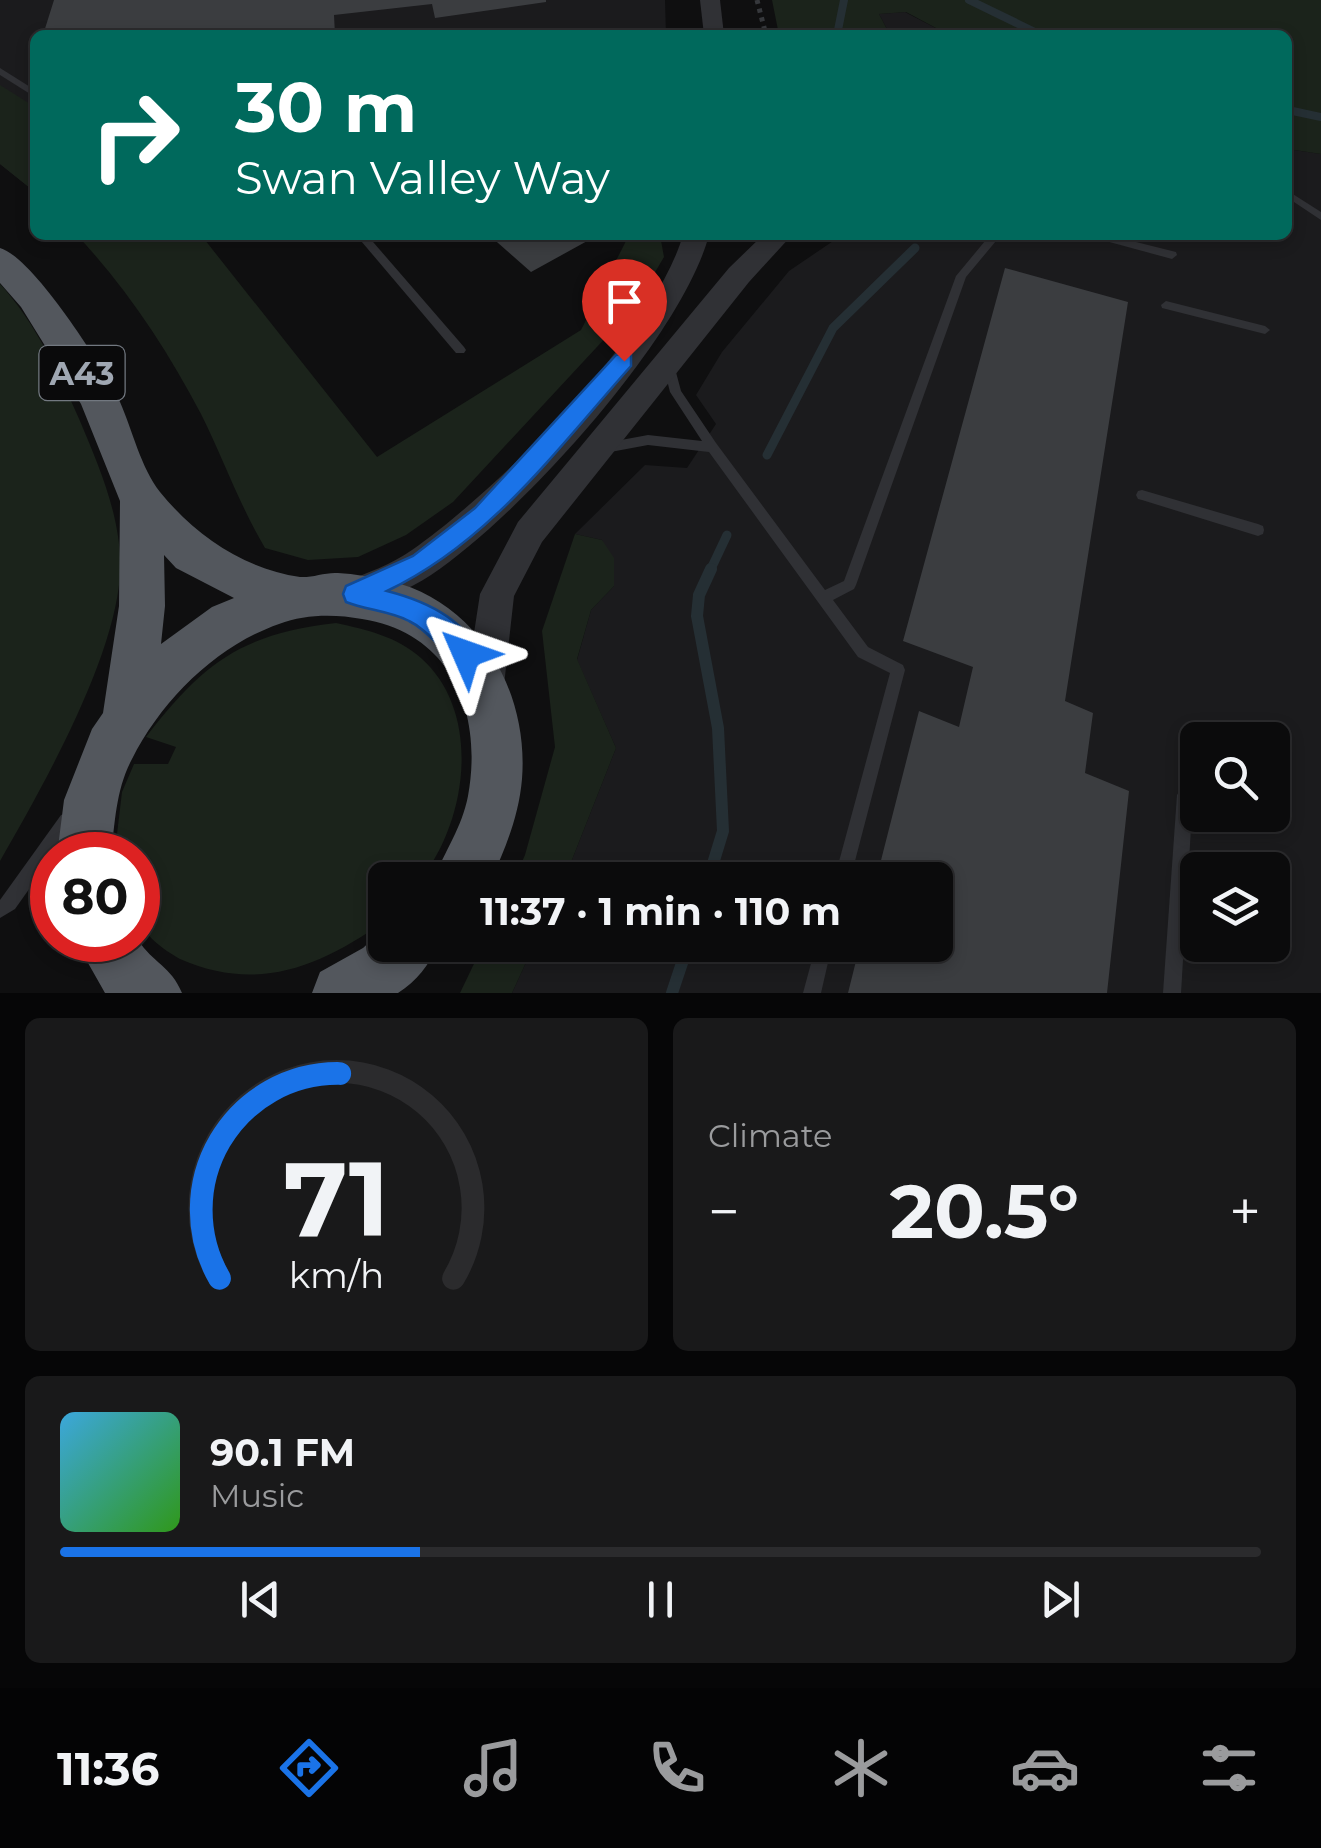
<!DOCTYPE html>
<html lang="en">
<head>
<meta charset="utf-8">
<style>
  :root { --surface:#0b0b0c; --page:#19191a; --text:#f1f3f6; --muted:#9a9b9d; --line:#2b2b2d; --accent:#1a73e8 }
  body { margin:0; font-family:Montserrat,sans-serif; background:var(--page); color:var(--text); height:100vh; display:flex; flex-direction:column; font-size:38px; white-space:nowrap }
  * { box-sizing:border-box; margin:0 }
  p { font-size:32px; color:var(--muted) }
  .icon { flex:none; width:55px; height:55px; fill:none; stroke:currentColor; stroke-width:2; stroke-linecap:round; stroke-linejoin:round }
  .map { position:relative; height:993px; overflow:hidden }
  .details { display:flex; flex-direction:column; gap:25px; padding:25px; background:#060607; flex:1 }
  .details>* { flex:none }
  .guide { position:absolute; left:30px; top:30px; width:1262px; height:210px; border-radius:15px; box-shadow:0 5px 15px #0003,0 0 0 2px var(--line); background:#00695c; color:#fff; overflow:hidden }
  .buttons { position:absolute; left:1180px; top:722px; display:grid; gap:20px }
  .buttons a { display:grid; place-items:center; width:110px; height:110px; border-radius:15px; background:var(--surface); box-shadow:0 5px 15px #0003,0 0 0 2px var(--line); font-size:50px }
  .speed { position:absolute; left:30px; top:832px; display:flex; gap:20px; font-size:50px; font-weight:700; text-align:center }
  .speed>* { display:grid; place-content:center; width:130px; height:130px; border-radius:50%; background:var(--surface); box-shadow:0 5px 15px #0003,0 0 0 2px var(--line); line-height:1 }
  .speed .limit { border:15px solid #d22; background:#fff; color:#111 }
  .pin { position:absolute; display:grid; place-items:center; width:85px; height:85px; color:#fff; margin:-102px -42px; border-radius:50% 50% 50% 0; rotate:-45deg; box-shadow:0 0 10px #0007 }
  .pin .icon { rotate:45deg }
  .me { position:absolute; width:110px; margin:-55px; rotate:313deg; stroke-linejoin:round; filter:drop-shadow(0 0 8px #0008) }
  .turn { display:flex; align-items:center; gap:35px; height:210px; padding:0 40px; font-size:45px }
  .turn .icon { width:130px; height:130px; stroke-width:2.5 }
  .turn b { display:block; font-size:70px; line-height:85px }
  .big { font-size:75px; font-weight:700; line-height:1.1 }
  .details .card { flex:1; display:flex; flex-direction:column; justify-content:center; gap:15px; min-width:0; padding:0 35px; border-radius:15px; background:var(--page) }
  .details .dial { align-items:center; gap:0 }
  .dial svg { height:260px; overflow:visible; fill:none; stroke:var(--line); stroke-width:7; stroke-linecap:round; text-anchor:middle }
  .dial text { fill:var(--text); stroke:none }
  .song { display:flex; align-items:center; gap:30px }
  .cover { width:120px; height:120px; border-radius:15px; background:linear-gradient(135deg,hsl(200 70% 55%),hsl(110 70% 35%)) }
  .played { height:10px; border-radius:5px; background:linear-gradient(90deg,var(--accent) 30%,var(--line) 30%) }
  .keys { display:flex; justify-content:space-around; direction:ltr }
  .heat { display:flex; justify-content:space-between; align-items:center; font-size:55px; direction:ltr }
  .details .tiles { flex:1; display:grid; gap:25px; grid-template-columns:1fr 1fr }
  .card:last-child { grid-column:span 2 }
  .trip { position:absolute; left:368px; top:862px; width:585px; height:100px; border-radius:15px; background:var(--surface); box-shadow:0 5px 15px #0003,0 0 0 2px var(--line); font-weight:700; line-height:100px; text-align:center }
  .tabs { display:flex; height:160px; justify-content:space-around; align-items:center; background:#040405; color:var(--muted) }
  .tabs .icon { width:70px; height:70px }
  .tabs .on { color:var(--accent) }
  .tabs b { font-size:45px; color:var(--text) }
  .map>svg:first-child { display:block }
  .built { fill:#1b1b1d; fill-rule:evenodd }
  .green { fill:#1b231b }
  .lines { fill:none; stroke-linecap:round; stroke-linejoin:round }
  .stream-far2 { stroke:#252f34; stroke-width:8 }
  .stream-far1 { stroke:#252f34; stroke-width:9 }
  .stream { stroke:#252f34; stroke-width:12 }
  .building { fill:#3b3d40 }
  .path { stroke:#36383c; stroke-width:5; stroke-dasharray:4 5; stroke-linecap:butt }
  .service { fill:#303135; fill-rule:evenodd }
  .tertiary { fill:#303135; fill-rule:evenodd }
  .trunk { fill:#53575d; fill-rule:evenodd }
  .route { fill:#1a73e8; stroke:#114b97; stroke-width:2.5 }
  .labels { text-anchor:middle; dominant-baseline:central; stroke-width:8; stroke-linejoin:round; paint-order:stroke }
  .shield { fill:#0a0a0b; stroke:#727880; stroke-width:2.5 }
  .shield-label { font-size:32px; font-weight:bold; fill:#9fa7b2 }
</style>
</head>
<body>
<div class="map">
<svg width="1321" height="993" viewBox="0 0 1321 993">
  <rect width="100%" height="100%" fill="#0f0f10"/>
  <!-- built -->
  <g class="built">
    <path d="M0,0H665L666,35H35V192L0,164Z"/>
    <path d="M905,12L949,35H890L879,14Z"/>
    <path d="M1288,149L1321,154V993H512L534,945H935V880H564L616,748L577,660L591,610L614,586L602,540L575,534L645,465L687,468L716,424L696,395L722,352L789,271L842,235H1288ZM1198,740H1272V815H1198ZM1198,870H1272V945H1198Z"/>
  </g>
  <!-- green -->
  <g class="green">
    <path d="M772,0H1321V154L1288,149V35H949L906,12L879,14L890,35H779Z"/>
    <path d="M0,85L35,107V192L0,164Z"/>
    <path d="M77,235H201L377,457L581,330L626,241L623,235H660L664,257L635,306L453,502L406,535L358,557L308,560L265,548C238,502 224,460 201,414C167,349 127,289 77,235Z"/>
    <path d="M0,284C35,322 60,375 80,421C100,469 123,521 120,575C114,661 43,786 0,861Z"/>
    <path d="M575,534L602,540L614,558V586L591,610L577,659L616,748L564,880H514L525,855L555,747L542,631Z"/>
    <path d="M336,623C367,630 396,636 421,658C483,713 467,822 420,880H385V921C319,967 258,993 180,959C164,950 143,935 138,917C133,899 138,873 138,855H116L115,851L122,792L134,764H168L176,747L146,737C203,663 241,634 336,623Z"/>
    <path d="M483,945H534L512,993H460Z"/>
  </g>
  <g class="lines">
    <!-- stream-far2 -->
    <g class="stream-far2">
      <path d="M969,0L1041,35"/>
      <path d="M837,35L844,0"/>
      <path d="M1288,110L1321,117"/>
    </g>
    <!-- stream-far1 -->
    <g class="stream-far1">
      <path d="M767,455L833,328L915,248"/>
      <path d="M710,571L727,535"/>
    </g>
    <!-- stream -->
    <g class="stream">
      <path d="M708,880L723,831L718,728L697,616L699,595L711,569"/>
      <path d="M672,993L688,945"/>
    </g>
  </g>
  <!-- building -->
  <g class="building">
    <path d="M54,0H546V2L435,18L432,4L334,15L335,35H43Z"/>
    <path d="M489,235H583L589,240L531,272Z"/>
    <path d="M1005,268L1128,302L1065,701L1093,713L1085,773L1129,791L1107,993H848L860,945H935V880H876L919,711L959,727L973,667L903,641Z"/>
  </g>
  <g class="lines">
    <!-- path -->
    <path class="path" d="M757,0L766,35"/>
    <!-- service -->
    <g class="service">
      <path d="M0,68L35,90V97L0,75Z"/>
      <path d="M1288,191L1321,212V220L1288,198Z"/>
      <path d="M356,235H367L464,347L466,350L464,353H456Z"/>
      <path d="M990,235H1001L966,277L856,585L854,589L833,600L868,647L903,665L905,670L850,880H834L890,673L858,657L709,452L648,445L605,453L601,452L599,448L601,444L605,443L648,435L702,441L670,392L663,364L669,360L673,361L681,391L716,443L825,590L844,581L956,276Z"/>
      <path d="M1090,235H1108L1176,252L1177,255L1172,259L1091,237Z"/>
      <path d="M1166,301L1265,326L1270,330L1265,334L1162,308L1161,305Z"/>
      <path d="M1142,490L1258,524L1263,526L1264,530L1263,534L1258,536L1142,500L1138,499L1136,495L1138,491Z"/>
      <path d="M1185,787L1190,790L1193,795L1181,993H1163L1177,795L1180,790Z"/>
      <path d="M67,813L73,815L75,821L73,827L15,909L0,918V900L61,815Z"/>
      <path d="M816,945H832L821,993H803Z"/>
    </g>
    <!-- tertiary -->
    <g class="tertiary">
      <path d="M700,0H720L724,35H704Z"/>
      <path d="M683,235H709C682,337 520,516 431,575C408,590 381,600 355,610L343,605L338,594L343,583C366,573 391,565 412,550C498,490 654,335 683,235Z"/>
      <path d="M763,235H792L749,282L542,542L514,596L504,685L498,698L485,703L472,698L466,685L480,594L518,522L729,268Z"/>
    </g>
    <!-- trunk -->
    <g class="trunk">
      <path d="M0,248C33,257 104,368 120,402C132,429 141,468 160,492C195,535 244,569 300,577C312,578 325,572 338,573C354,574 374,577 390,581C478,602 529,691 522,779C519,815 506,847 491,880H433C445,851 462,827 468,796C483,713 452,633 362,619C335,614 305,614 279,624C216,646 162,700 132,759C116,789 115,822 111,855H57L64,800L92,729L103,713L119,606L120,501L81,404L21,307L0,283ZM164,555L176,568L234,598L212,607L161,644L165,606Z"/>
      <path d="M385,928V945H438C429,965 417,981 398,993H312L320,972L363,948Z"/>
      <path d="M75,940H138C153,963 171,966 182,993H105Z"/>
    </g>
  </g>
  <!-- route -->
  <path class="route" d="M624,353L631,355V366C556,450 490,542 387,591C422,600 464,618 479,654L476,663L466,666C444,657 432,632 409,621C390,611 366,610 346,602L343,594L346,586L413,556L475,508L616,355Z"/>
  <g class="labels">
    <!-- shield labels -->
    <rect class="shield" x="39.5" y="346" width="85" height="54" rx="8"/>
    <g class="shield-label">
      <text x="82" y="373">A43</text>
    </g>
  </g>
</svg>
<div class="buttons">
<a><svg class="icon" aria-label="search" viewBox="0 0 24 24"><circle cx="10" cy="10" r="6"/><path d="M15 15l6 6"/></svg></a>
<a><svg class="icon" aria-label="layers" viewBox="0 0 24 24"><path d="M12 4l9 5-9 5-9-5zM3 14l9 5 9-5"/></svg></a>
</div>
<div class="speed"><div class="limit">80</div></div>
<div class="pin" style="left:624px;top:361px;background:#d93025"><svg class="icon" aria-label="arrive" viewBox="0 0 24 24"><path d="M6 21V4h12l-3 4 3 4H6"/></svg></div>
<svg class="me" style="left:466px;top:654px" viewBox="-20 -20 40 40"><path d="M0-17L14 15 0 8-14 15z" fill="#1a73e8" stroke="#fff" stroke-width="4"/></svg>
<div class="trip">11:37 · 1 min · 110 m</div>
<div class="guide">
<div class="turn"><svg class="icon" aria-label="right" viewBox="0 0 24 24"><path d="M7 20v-9h11M14 6l5 5-5 5"/></svg><div><b>30 m</b>Swan Valley Way</div></div>
</div>
</div>
<section class="details">
<div class="tiles">
<div class="card dial"><svg viewBox="0 0 100 80">
<path d="M14 69A42 42 0 1 1 86 69"/>
<path d="M14 69A42 42 0 0 1 51 6" stroke="#1a73e8"/>
<text x="50" y="56" font-size="32" font-weight="700">71</text>
<text x="50" y="72" font-size="11">km/h</text>
</svg></div>
<div class="card"><p>Climate</p>
<div class="heat"><a>−</a><b class="big">20.5°</b><a>+</a></div>
</div>
<div class="card">
<div class="song"><i class="cover"></i><div><b>90.1 FM</b><p>Music</p></div></div>
<div class="played"></div>
<div class="keys"><svg class="icon" aria-label="previous" viewBox="0 0 24 24"><path d="M18 5L8 12l10 7zM5 5v14"/></svg><svg class="icon" aria-label="pause" viewBox="0 0 24 24"><path d="M8 5v14M16 5v14"/></svg><svg class="icon" aria-label="next" viewBox="0 0 24 24"><path d="M6 5l10 7-10 7zM19 5v14"/></svg></div>
</div>
</div>
</section>
<nav class="tabs">
<b>11:36</b>
<svg class="icon on" aria-label="directions" viewBox="0 0 24 24"><path d="M12 3l9 9-9 9-9-9zM9 14v-3h6M13 9l2 2-2 2"/></svg>
<svg class="icon" aria-label="music" viewBox="0 0 24 24"><path d="M9 18V5l10-2v13"/><circle cx="6" cy="18" r="3"/><circle cx="16" cy="16" r="3"/></svg>
<svg class="icon" aria-label="phone" viewBox="0 0 24 24"><path d="M5 4h4l2 5-3 2q2 4 5 5l2-3 5 2v4C11 20 4 13 5 4z"/></svg>
<svg class="icon" aria-label="climate" viewBox="0 0 24 24"><path d="M12 3v18M4 7l16 10M4 17L20 7"/></svg>
<svg class="icon" aria-label="car" viewBox="0 0 24 24"><path d="M5 17H2v-5l4-1 3-4h7l3 4 3 1v5h-3M9 17h6M6 11h13"/><circle cx="7" cy="17" r="2"/><circle cx="17" cy="17" r="2"/></svg>
<svg class="icon" aria-label="filters" viewBox="0 0 24 24"><path d="M4 7h16M4 17h16"/><circle cx="9" cy="7" r="2"/><circle cx="15" cy="17" r="2"/></svg>
</nav>
</body>
</html>
